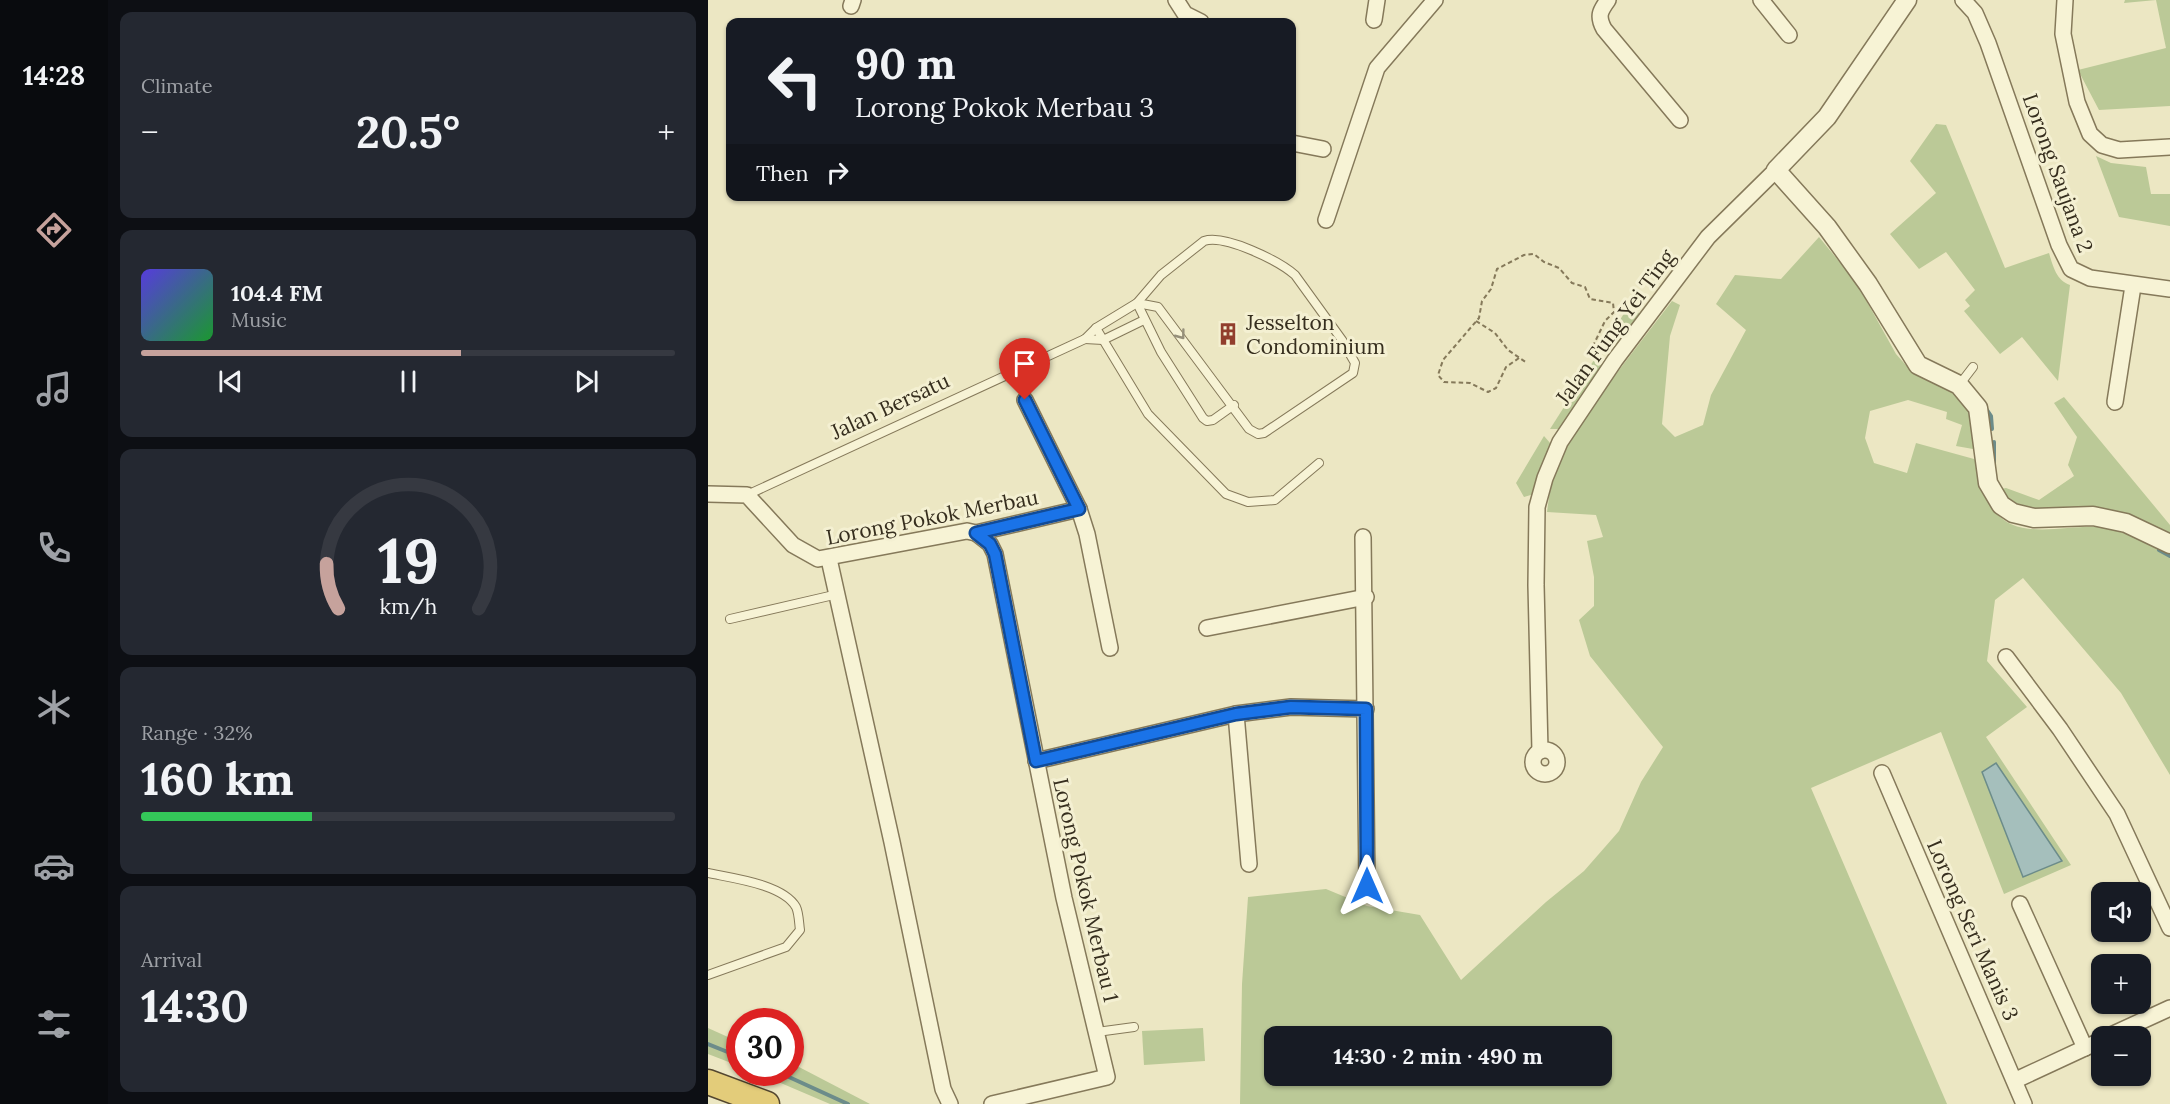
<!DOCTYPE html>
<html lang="en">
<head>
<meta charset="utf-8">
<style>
  :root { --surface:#171b24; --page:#242831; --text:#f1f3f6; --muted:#9ea1a6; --line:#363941; --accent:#c6a29c }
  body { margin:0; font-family:Lora,serif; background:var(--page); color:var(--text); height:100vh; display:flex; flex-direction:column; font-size:22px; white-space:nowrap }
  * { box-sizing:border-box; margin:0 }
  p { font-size:20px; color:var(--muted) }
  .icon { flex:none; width:33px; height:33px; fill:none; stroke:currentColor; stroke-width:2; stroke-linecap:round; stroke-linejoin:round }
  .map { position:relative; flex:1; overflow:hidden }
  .details { display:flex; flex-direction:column; gap:12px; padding:12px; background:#0d0f14; width:600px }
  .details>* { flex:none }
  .guide { position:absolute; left:18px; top:18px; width:570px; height:183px; border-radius:12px; box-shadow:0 2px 4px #0004; background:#171b24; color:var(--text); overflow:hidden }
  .fabs { position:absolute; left:1383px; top:882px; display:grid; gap:12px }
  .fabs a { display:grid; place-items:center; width:60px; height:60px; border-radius:12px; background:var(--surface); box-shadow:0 2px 4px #0004; font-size:30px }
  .speed { position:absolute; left:18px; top:1008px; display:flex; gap:12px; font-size:30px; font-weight:700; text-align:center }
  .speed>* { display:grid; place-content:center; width:78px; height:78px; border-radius:50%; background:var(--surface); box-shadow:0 2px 4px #0004; line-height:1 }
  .speed .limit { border:9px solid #d22; background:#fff; color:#111 }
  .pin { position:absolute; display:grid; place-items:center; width:51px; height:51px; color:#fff; margin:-62px -26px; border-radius:50% 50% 50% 0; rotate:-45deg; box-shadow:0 0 6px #0007 }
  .pin .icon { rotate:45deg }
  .me { position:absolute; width:66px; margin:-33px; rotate:0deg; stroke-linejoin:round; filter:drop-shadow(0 0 4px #0008) }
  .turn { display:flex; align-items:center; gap:21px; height:126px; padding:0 30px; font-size:27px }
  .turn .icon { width:78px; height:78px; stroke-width:2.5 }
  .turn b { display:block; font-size:42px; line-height:51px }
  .then { display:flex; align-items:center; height:57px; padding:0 30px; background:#0003; gap:12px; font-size:22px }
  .big { font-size:45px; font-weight:800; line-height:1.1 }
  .details .tile { flex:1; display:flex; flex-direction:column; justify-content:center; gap:9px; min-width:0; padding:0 21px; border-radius:12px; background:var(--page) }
  .details .dial { align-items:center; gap:0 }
  .dial svg { height:156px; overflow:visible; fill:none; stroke:var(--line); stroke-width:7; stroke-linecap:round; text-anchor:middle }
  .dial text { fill:var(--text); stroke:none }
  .song { display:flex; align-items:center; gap:18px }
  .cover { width:72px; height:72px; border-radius:9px; background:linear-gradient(135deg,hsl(250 70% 55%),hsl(130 70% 35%)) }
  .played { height:6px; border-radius:3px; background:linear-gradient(90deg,var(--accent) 60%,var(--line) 60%) }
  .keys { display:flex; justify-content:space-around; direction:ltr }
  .heat { display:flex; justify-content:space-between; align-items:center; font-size:33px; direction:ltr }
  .charge { height:9px; border-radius:4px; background:linear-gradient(90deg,#34c759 32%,var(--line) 0) }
  .trip { position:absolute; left:556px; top:1026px; width:348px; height:60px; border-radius:12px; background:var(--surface); box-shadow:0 2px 4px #0004; font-weight:800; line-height:60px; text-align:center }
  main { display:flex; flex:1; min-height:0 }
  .tab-bar { display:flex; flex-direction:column; width:108px; justify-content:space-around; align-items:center; background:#090b0e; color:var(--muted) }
  .tab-bar .icon { width:42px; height:42px }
  .tab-bar .on { color:var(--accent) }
  .tab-bar b { font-size:27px; color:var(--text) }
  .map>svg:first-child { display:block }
  .green { fill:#bbc997; fill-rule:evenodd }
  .water { fill:#a5bfbc; stroke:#6c8c8a; stroke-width:1.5 }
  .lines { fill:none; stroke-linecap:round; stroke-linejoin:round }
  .stream { stroke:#6c8c8a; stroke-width:4 }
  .service-casing { stroke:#85795a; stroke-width:10 }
  .minor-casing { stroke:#85795a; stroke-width:18 }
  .tertiary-casing { stroke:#85795a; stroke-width:21 }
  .trunk-casing { stroke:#53462f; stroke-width:27 }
  .path { stroke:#85795a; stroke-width:2; stroke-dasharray:4.5 3; stroke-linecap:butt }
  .service { stroke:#f7f3d5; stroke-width:8 }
  .minor { stroke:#f7f3d5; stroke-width:15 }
  .tertiary { stroke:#f7f3d5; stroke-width:18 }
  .trunk { stroke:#e3cc7a; stroke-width:24 }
  .oneway { stroke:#96907a }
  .route-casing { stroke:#114b97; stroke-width:15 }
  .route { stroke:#1a73e8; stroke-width:10 }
  .labels { text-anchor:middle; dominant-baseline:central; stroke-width:6; stroke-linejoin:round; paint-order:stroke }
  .street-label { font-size:21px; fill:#362e1e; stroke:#f4f0d2 }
  .poi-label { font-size:21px; fill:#362e1e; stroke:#f4f0d2; text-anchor:start }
</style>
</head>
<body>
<main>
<nav class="tab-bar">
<b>14:28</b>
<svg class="icon on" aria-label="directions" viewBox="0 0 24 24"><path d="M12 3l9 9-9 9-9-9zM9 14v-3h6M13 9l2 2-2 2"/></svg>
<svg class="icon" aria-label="music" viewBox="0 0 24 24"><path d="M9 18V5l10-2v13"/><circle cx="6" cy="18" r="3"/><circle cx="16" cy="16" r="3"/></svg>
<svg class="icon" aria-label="phone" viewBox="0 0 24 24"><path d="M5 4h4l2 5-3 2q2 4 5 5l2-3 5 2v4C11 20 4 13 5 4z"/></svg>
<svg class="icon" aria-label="climate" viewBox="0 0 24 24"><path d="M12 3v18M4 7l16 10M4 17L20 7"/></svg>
<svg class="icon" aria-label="car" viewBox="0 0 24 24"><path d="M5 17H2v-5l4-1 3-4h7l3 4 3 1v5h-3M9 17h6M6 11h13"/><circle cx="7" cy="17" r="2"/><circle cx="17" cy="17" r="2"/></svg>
<svg class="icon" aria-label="filters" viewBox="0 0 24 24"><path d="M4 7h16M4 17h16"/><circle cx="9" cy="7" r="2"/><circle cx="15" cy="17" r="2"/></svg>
</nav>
<section class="details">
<div class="tile"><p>Climate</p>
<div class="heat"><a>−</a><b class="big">20.5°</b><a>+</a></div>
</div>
<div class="tile">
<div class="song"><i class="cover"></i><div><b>104.4 FM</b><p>Music</p></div></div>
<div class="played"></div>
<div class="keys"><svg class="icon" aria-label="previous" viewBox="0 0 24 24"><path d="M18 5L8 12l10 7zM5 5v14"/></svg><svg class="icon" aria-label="pause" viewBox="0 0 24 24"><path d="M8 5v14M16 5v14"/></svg><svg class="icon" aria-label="next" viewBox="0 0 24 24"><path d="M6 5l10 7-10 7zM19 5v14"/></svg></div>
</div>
<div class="tile dial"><svg viewBox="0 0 100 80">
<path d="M14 69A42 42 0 1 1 86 69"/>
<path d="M14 69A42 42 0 0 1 8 46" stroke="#c6a29c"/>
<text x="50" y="56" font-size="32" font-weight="700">19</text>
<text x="50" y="72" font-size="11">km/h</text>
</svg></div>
<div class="tile"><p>Range · 32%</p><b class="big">160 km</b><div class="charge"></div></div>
<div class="tile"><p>Arrival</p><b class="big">14:30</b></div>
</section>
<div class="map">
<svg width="1462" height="1104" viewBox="0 0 1462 1104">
  <rect width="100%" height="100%" fill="#ece7c3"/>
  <!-- green -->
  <g class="green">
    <path d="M1417,0H1462V106L1391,110L1370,70L1458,48L1448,0L1416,3Z"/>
    <path d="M1228,124L1238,125L1297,268L1341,253C1345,266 1348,280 1362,285L1350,381L1314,337L1292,354L1256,311L1262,306L1257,300L1267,290L1238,252L1211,269L1182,234L1228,193L1202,161Z"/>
    <path d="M1388,156L1403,163L1438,167L1443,194H1462V226L1411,217Z"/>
    <path d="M1111,237L1148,282L1188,354L1204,372L1244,391L1257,402L1265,412L1271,446L1265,449L1248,446L1254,425L1238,419L1239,412L1200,400L1162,411L1157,438L1166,463L1199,473L1208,443L1266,459L1270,462C1275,477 1278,498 1287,511C1308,541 1358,525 1389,527C1415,529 1440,544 1462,556V775L1413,693L1315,578L1287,600L1279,661L1319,707L1278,737L1363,865L1296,894L1233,732L1103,788L1239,1104H532L534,984L540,897L618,889L659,906L712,915L753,980L838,902L876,871L911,831L933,782L955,747L882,656L871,620L886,606V577L879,541L895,537L888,515L839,512L844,475L868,426L964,301L972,305L962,336L954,424L967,437L995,425L1003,395L1038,330L1008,304L1027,275L1073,279ZM567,1036H894V1076H567Z"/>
    <path d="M921,306L932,314L910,346L900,338Z"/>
    <path d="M886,360L895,367L853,429H842Z"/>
    <path d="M1356,397L1462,525V539L1440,528L1313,514L1288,490L1298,488L1331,500L1366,476L1360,465L1369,437L1346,403Z"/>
    <path d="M836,436L843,444L831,470L826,494L816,497L808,483Z"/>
    <path d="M0,1028L31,1042V1066L0,1054Z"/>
    <path d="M495,1028L497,1061L436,1065L434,1031Z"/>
    <path d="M83,1063L91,1067L162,1104H122L49,1073L82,1072Z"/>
  </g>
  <!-- water -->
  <path class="water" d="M1288,763L1354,861L1315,877L1274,772Z"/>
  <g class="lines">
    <!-- stream -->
    <g class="stream">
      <path d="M1277,407L1283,416L1284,429"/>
      <path d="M1286,442V465"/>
      <path d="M1451,550L1462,556"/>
      <path d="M0,1044L32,1057"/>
      <path d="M70,1072L140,1104"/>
    </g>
    <!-- service casing -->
    <g class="service-casing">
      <g id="service">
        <path d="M429,303L453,352L495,418L499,421L505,420L526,405"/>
        <path d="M388,328L440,414L518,494L540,502L567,500L611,463"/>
        <path d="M377,339L395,340L436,320"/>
        <path d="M1252,384L1265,367"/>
        <path d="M39,495L377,339L388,328L429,303L453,275L496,241C517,234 571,261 587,275L634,340L647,363L645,373L556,433L550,434L541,429L450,307L429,303"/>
        <path d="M22,619L130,594"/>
        <path d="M0,873C23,878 75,884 88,907C91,913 91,924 92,930L78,947L0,975"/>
        <path d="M389,1032L426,1027"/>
      </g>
    </g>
    <!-- minor casing -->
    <g class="minor-casing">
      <g id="minor">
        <path d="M468,0L477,14L493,22"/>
        <path d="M900,0C892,11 889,16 896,29L972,120"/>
        <path d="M1053,0L1081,35"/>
        <path d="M1255,0L1267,13L1280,43L1351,245L1363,269L1382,278L1462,289"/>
        <path d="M1357,0L1355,34L1369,102L1382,134L1394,145L1411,150L1462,147"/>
        <path d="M143,6L145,0"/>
        <path d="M666,20L669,0"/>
        <path d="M584,143L615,149"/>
        <path d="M618,220L669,68L727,0"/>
        <path d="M317,400L371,509L379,534L402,648"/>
        <path d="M1407,402L1425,286"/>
        <path d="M0,494L39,495L85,545L110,559L259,531L268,533L371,509"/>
        <path d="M268,533L282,544L287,554L356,898L399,1077L284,1104"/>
        <path d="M655,537L659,886"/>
        <path d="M121,559L184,842L235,1089L242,1104"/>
        <path d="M499,628L658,597"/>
        <path d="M1298,657L1352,729L1409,814L1462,928"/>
        <path d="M528,714L541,864"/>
        <circle cx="837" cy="762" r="12"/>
        <path d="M832,751L828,585L829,507L837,478L852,442L907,360L1000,237L1068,170"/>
        <path d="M328,761L528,714L583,707L658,709"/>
        <path d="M1174,773L1316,1104"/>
        <path d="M1312,904L1377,1048"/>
        <path d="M1401,1036L1462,1008"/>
        <path d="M1308,1080L1394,1040"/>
      </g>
    </g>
    <!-- tertiary casing -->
    <g class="tertiary-casing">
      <path id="tertiary" d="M1199,0L1119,117L1068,170L1119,227L1160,284L1210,365L1251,385L1270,408L1280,483L1293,505L1305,513L1326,518L1385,516L1418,523L1462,544"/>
    </g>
    <!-- trunk casing -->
    <g class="trunk-casing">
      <path id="trunk" d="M0,1082L59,1104"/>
    </g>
    <!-- path -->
    <g class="path">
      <path d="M768,321L787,333L800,350L819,363"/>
      <path d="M811,358L798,367L788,388L780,392L762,383L736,382L730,375L735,360L771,318L774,301L783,289L789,269L816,255L826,254L836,262L851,268L864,283L877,287L882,299L905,303L906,312L897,321L886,344"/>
    </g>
    <!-- service -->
    <use href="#service" class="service"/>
    <!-- minor -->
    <use href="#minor" class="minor"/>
    <!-- tertiary -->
    <use href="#tertiary" class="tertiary"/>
    <!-- trunk -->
    <use href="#trunk" class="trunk"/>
  </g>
  <!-- one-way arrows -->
  <defs><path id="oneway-chevron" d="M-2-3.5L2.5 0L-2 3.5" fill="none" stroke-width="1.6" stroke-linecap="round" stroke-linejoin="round" transform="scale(1.5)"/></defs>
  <use class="oneway" href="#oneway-chevron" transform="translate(473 335) rotate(53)"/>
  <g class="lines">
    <!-- route casing -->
    <g class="route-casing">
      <path id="route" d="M317,400L371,509L268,533L282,544L287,554L328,761L528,714L583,707L658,709L659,886"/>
    </g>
    <!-- route -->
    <use href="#route" class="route"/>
  </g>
  <!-- icons -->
  <defs>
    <g id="building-bare" transform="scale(1.8)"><path d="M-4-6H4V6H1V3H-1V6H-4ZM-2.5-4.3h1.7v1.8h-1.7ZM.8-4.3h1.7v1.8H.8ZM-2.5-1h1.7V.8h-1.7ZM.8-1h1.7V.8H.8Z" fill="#913e2d" stroke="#f4f0d2" stroke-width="2.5" paint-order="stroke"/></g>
  </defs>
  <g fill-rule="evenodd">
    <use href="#building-bare" x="520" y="334"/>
  </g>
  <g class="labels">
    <!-- street labels -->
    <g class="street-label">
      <text transform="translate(1350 173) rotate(70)">Lorong Saujana 2</text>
      <text transform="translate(907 327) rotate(-54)">Jalan Fung Yei Ting</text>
      <text transform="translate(182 406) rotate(-25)">Jalan Bersatu</text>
      <text transform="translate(224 517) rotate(-11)">Lorong Pokok Merbau</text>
      <text transform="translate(378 890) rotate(77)">Lorong Pokok Merbau 1</text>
      <text transform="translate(1265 930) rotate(66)">Lorong Seri Manis 3</text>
    </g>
    <!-- poi labels -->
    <g class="poi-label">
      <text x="538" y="322">Jesselton<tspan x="538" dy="24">Condominium</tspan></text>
    </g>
  </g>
</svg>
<div class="fabs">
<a><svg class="icon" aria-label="sound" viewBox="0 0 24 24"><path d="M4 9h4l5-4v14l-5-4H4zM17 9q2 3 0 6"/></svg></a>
<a>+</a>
<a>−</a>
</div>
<div class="speed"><div class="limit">30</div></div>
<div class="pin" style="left:317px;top:400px;background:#d93025"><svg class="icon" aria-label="arrive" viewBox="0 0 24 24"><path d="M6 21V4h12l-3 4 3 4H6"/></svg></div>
<svg class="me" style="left:659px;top:886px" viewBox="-20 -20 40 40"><path d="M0-17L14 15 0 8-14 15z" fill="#1a73e8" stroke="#fff" stroke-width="4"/></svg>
<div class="trip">14:30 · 2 min · 490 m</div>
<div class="guide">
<div class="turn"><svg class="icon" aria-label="left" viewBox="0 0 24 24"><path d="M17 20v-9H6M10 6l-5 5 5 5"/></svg><div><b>90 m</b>Lorong Pokok Merbau 3</div></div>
<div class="then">Then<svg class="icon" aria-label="right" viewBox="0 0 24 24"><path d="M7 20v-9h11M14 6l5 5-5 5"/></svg></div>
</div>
</div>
</main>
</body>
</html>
